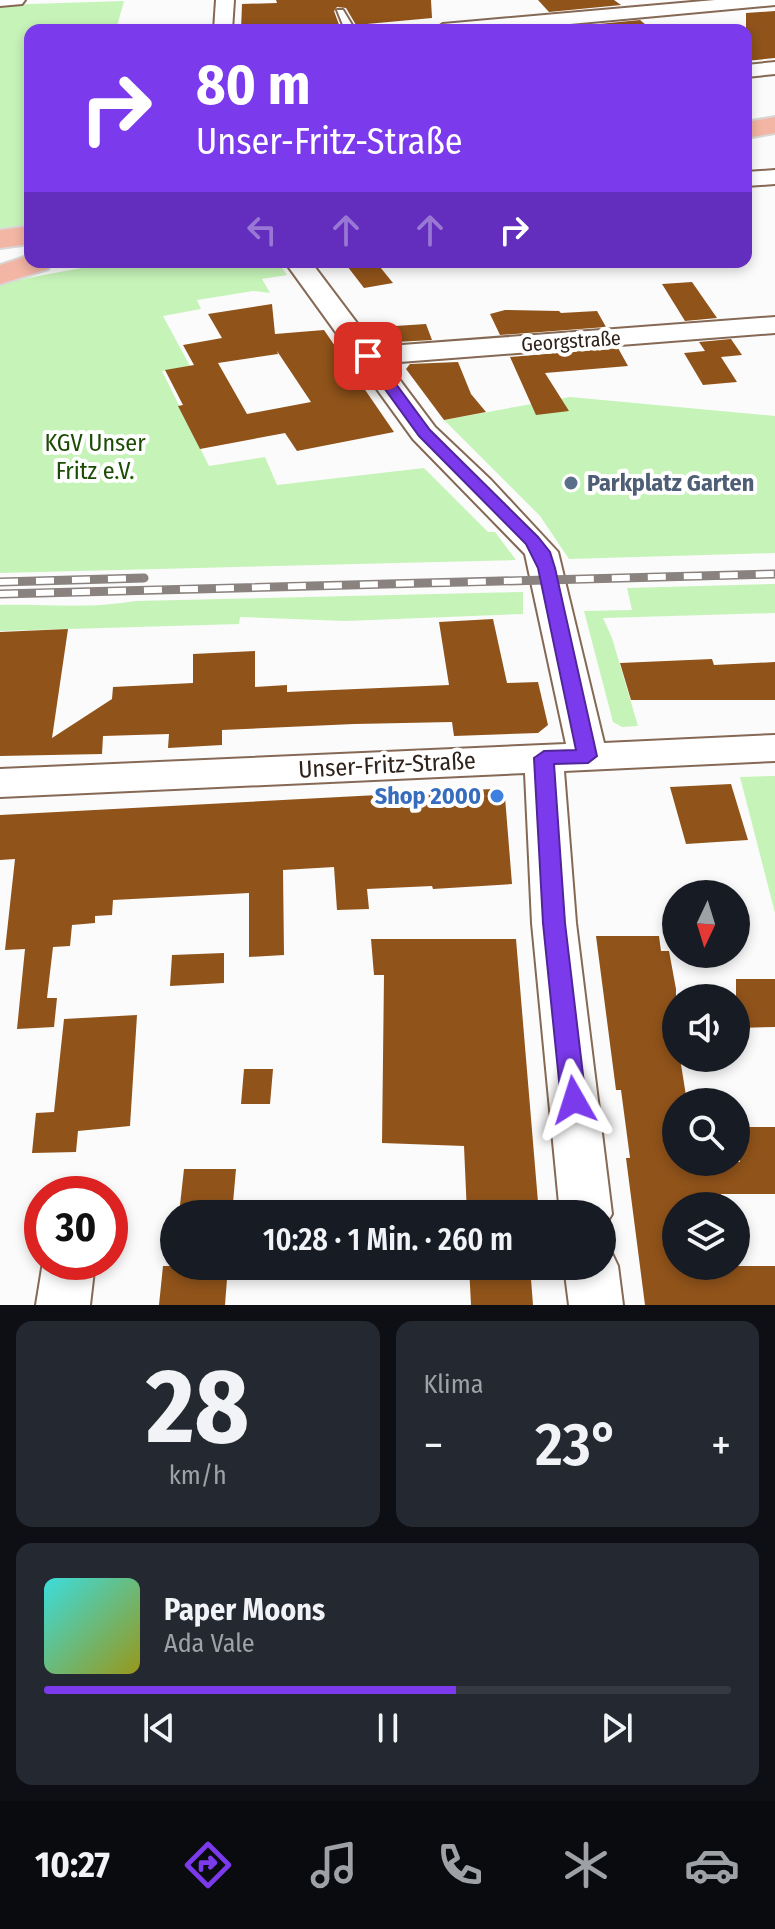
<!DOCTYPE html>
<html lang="de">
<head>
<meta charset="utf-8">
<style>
  :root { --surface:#171b24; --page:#242831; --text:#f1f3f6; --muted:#9ea1a6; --line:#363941; --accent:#7c3aed }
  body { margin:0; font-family:"Fira Sans Condensed",sans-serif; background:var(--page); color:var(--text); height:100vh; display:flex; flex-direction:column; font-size:30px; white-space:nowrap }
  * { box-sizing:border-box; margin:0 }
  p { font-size:26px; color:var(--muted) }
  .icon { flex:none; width:44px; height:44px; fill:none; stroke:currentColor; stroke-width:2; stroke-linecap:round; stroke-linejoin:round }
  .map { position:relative; height:1305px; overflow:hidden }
  .drawer { display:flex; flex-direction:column; gap:16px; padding:16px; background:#0d0f14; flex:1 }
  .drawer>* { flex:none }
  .top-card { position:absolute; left:24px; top:24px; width:728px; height:244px; border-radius:16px; box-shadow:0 4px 12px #0003; background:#7c3aed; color:#fff; overflow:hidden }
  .needle { width:52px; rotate:184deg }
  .controls { position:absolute; left:662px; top:880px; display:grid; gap:16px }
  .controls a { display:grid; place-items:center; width:88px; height:88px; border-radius:50%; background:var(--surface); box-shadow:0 4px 12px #0003; font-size:40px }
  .speed { position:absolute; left:24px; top:1176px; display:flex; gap:16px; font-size:40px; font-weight:700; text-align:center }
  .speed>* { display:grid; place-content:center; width:104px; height:104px; border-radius:50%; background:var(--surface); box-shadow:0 4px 12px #0003; line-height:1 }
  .speed .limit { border:12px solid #d22; background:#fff; color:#111 }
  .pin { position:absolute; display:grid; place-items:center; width:68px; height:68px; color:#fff; margin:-34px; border-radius:16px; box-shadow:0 4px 12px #0006 }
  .me { position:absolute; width:88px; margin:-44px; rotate:354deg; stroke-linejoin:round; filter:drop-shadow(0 0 6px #0008) }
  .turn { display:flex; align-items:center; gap:28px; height:168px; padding:0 40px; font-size:36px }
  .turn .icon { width:104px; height:104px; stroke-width:2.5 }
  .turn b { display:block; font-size:56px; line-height:68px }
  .lanes { display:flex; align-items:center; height:76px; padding:0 40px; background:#0003; justify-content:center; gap:40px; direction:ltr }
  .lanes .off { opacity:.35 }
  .big { font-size:60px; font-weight:600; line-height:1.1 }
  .drawer .card { flex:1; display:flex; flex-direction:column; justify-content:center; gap:12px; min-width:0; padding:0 28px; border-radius:16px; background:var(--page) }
  .drawer .dial { align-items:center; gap:0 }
  .dial b { font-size:104px; line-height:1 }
  .song { display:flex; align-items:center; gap:24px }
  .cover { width:96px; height:96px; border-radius:12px; background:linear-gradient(135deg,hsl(180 70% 55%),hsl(60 70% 35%)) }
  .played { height:8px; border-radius:4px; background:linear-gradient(90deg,var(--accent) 60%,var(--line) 60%) }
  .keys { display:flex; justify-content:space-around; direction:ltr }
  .heat { display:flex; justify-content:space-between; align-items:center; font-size:44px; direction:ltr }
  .drawer .tiles { flex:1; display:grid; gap:16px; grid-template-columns:1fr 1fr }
  .card:last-child { grid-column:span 2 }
  .trip { position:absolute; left:160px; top:1200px; width:456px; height:80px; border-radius:40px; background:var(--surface); box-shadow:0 4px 12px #0003; font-weight:600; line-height:80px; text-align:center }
  .dock { display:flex; height:128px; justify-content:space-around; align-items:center; background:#090b0e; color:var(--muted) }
  .dock .icon { width:56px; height:56px }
  .dock .current { color:var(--accent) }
  .dock b { font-size:36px; color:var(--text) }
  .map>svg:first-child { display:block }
  .green { fill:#c6f3b8 }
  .building { fill:#90531a; fill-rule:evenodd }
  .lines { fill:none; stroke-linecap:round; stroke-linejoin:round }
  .service-casing { stroke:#856955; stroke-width:4 }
  .minor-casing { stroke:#856955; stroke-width:4 }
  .motorway-casing { stroke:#d9d7d6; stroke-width:4 }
  .service { fill:#fff; fill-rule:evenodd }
  .minor { fill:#fff; fill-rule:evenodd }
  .motorway { fill:#f3b6a4; fill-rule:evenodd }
  .rail-casing { stroke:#89827e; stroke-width:9 }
  .rail { stroke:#fff; stroke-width:6; stroke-dasharray:18; stroke-linecap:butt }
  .route { fill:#7c3aed; stroke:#51269a; stroke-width:2 }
  .service-dot { fill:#5c6f8a; stroke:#fff; stroke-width:3 }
  .shop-dot { fill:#3f7fe0; stroke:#fff; stroke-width:3 }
  .labels { text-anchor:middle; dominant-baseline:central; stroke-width:8; stroke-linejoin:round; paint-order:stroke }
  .far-street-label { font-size:20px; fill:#2e221a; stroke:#fff }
  .park-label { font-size:24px; fill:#1d4c05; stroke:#fff }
  .service-label { font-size:24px; font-weight:bold; fill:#4e5e75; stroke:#fff; text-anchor:start }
  .street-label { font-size:24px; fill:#2e221a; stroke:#fff }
  .shop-label { font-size:24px; font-weight:bold; fill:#366cbe; stroke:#fff; text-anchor:end }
</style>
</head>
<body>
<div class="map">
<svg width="775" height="1305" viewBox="0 0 775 1305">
  <rect width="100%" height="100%" fill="#fbfbfb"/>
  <!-- green -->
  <g class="green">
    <path d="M124,1L116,30H30V226L0,228V5Z"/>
    <path d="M114,262H278L287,275L262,279L270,293L253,291L197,300L201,309L163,316L190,366L162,371L209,466L265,457L277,485L424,468L488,532H495L516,560L0,573V283Z"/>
    <path d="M570,397L775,416V553L569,559L540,516L444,420Z"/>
    <path d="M775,584V613L603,618L612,638L638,726L622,727L613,722L584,611L632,610L627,588Z"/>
    <path d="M523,592V614L345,621L240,617L239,624L0,631V605C45,604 91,609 135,601Z"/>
    <path d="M775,776V913L740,777Z"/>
  </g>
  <!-- building -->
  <g class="building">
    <path d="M276,0H431L432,18L356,25L346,8L337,7L334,11L341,30H241L242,4L277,3Z"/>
    <path d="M538,0H614L621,5L549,12Z"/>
    <path d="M775,11V58L746,61V13Z"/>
    <path d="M640,20L652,30H571L568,27Z"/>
    <path d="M344,262H376L393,283L364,288Z"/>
    <path d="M692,282L717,318L685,321L662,284Z"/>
    <path d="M272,304L275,334L324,330L394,432L297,451L285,433L200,449L178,406L183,405L165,370L194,365L183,345L222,338L208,314ZM277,351L311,402L247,414L218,363L278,354Z"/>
    <path d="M505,310L559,311L561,313L597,311L606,327L500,335L490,314Z"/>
    <path d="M426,324L432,340L396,342L371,336L364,328Z"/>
    <path d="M731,339L742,355L721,357L737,382L703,385L684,353L705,351L699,342Z"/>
    <path d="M618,348L628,366L545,373L569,411L536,415L510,357Z"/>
    <path d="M458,362L471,394L486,412L444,420L406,369L410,364Z"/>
    <path d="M493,619L507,683L538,682L548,725L538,733L454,736L452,722L354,724L222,730V745L168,748L169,734L103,736L102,754L0,756V632L68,629L52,738L112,699L113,687L193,683V654L255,651V687L287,685V692L449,685L439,622Z"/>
    <path d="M712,659L714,665L775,662V700H631L620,663Z"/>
    <path d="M731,784L748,840L686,844L670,787Z"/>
    <path d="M492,789L505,797L512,884L433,889L432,886L367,889L369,909L337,910L334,867L283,870L284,955L249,957V893L113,900L112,915L95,916V923L72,925L70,946L53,947L47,998H57L54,1027L17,1029L25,949L5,950L15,859L0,860V815Z"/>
    <path d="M596,936H659L661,951H669L676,989V1058H680L687,1102H676V1162H740L736,1127H775V1194H721L723,1206H676V1266H775V1305H645L626,1158H630L621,1090H616Z"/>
    <path d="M371,939H516L539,1214H467L464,1146L382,1143L384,975H374Z"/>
    <path d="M224,953V983L170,986L172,955Z"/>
    <path d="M736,979H775V1027L736,1028Z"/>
    <path d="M137,1015L130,1126L78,1131L76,1152L32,1153L36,1113L54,1112L64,1019Z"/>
    <path d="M244,1069H273L270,1104H241Z"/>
    <path d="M184,1169H236L232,1214H179Z"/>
    <path d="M163,1266H228L225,1305H159Z"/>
    <path d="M469,1266H530L533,1305H471Z"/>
  </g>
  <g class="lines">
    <!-- service casing -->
    <g class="service-casing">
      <path id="service" d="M337,10H343L355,30H345Z"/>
    </g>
    <!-- minor casing -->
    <g class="minor-casing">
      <g id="minor">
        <path d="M0,0H25L22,4L0,6Z"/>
        <path d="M216,0H234L232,30H214Z"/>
        <path d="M715,0H775V5L505,30H434L443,24Z"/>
        <path d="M775,62V74L746,77V65Z"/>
        <path d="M775,170V184L746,186V172Z"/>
        <path d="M285,262H311L375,347L775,317V333L387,363L435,427L491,480L558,552L604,743L775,735V761L564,771L576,923L612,1214L602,1231V1214H560L532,923L525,773L0,797V769L566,744L525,554L413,439Z"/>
        <path d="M602,1246L610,1249L618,1266L623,1305H569L564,1266H602Z"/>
        <path d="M43,1262H95L90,1305H36Z"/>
      </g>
    </g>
    <!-- motorway casing -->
    <g class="motorway-casing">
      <g id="motorway">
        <path d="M775,117V133L746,138V122Z"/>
        <path d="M30,226V244L0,248V230Z"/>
        <path d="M30,255V262H52L48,269L0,284V265Z"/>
      </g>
    </g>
    <!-- service -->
    <use href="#service" class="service"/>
    <!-- minor -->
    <use href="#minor" class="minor"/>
    <!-- motorway -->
    <use href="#motorway" class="motorway"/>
    <!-- rail casing -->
    <g class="rail-casing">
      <g id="rail">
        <path d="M0,582L144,578"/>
        <path d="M0,594L775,574"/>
      </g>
    </g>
    <!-- rail -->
    <use href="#rail" class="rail"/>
  </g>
  <!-- route -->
  <path class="route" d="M368,352L373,353L430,430L538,537L550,552L555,568L597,756L588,763L554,764L565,923L586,1100L582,1107L574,1110L565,1107L561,1100L543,923L534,758L544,751L576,750L538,568L526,544L419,436L361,356Z"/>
  <!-- markers -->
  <circle class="service-dot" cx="571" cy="483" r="8"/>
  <circle class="shop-dot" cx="497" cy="796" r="8"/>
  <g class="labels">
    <!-- far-street labels -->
    <g class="far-street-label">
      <text transform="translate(571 341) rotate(-4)">Georgstraße</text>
    </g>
    <!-- park labels -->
    <g class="park-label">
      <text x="95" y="443">KGV Unser<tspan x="95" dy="28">Fritz e.V.</tspan></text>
    </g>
    <!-- service labels -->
    <g class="service-label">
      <text x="587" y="483">Parkplatz Garten</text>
    </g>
    <!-- street labels -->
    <g class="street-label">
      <text transform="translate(387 765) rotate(-3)">Unser-Fritz-Straße</text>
    </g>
    <!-- shop labels -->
    <g class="shop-label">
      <text x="481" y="796">Shop 2000</text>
    </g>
  </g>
</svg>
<div class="controls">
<a><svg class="needle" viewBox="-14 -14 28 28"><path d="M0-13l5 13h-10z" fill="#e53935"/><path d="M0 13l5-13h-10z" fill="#9ea1a6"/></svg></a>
<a><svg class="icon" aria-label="sound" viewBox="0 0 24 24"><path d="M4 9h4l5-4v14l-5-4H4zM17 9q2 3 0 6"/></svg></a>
<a><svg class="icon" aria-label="search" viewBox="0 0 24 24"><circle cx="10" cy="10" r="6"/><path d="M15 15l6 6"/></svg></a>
<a><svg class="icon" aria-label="layers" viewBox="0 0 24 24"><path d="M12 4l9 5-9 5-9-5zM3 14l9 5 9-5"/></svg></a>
</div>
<div class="speed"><div class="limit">30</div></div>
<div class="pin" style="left:368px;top:356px;background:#d93025"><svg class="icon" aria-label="arrive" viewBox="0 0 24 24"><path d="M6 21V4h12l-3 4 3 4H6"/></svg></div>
<svg class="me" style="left:574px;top:1100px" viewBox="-20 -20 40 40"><path d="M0-17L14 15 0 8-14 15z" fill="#7c3aed" stroke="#fff" stroke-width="4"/></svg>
<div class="trip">10:28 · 1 Min. · 260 m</div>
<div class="top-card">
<div class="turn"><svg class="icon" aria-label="right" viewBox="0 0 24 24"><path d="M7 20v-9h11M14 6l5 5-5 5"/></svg><div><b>80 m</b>Unser-Fritz-Straße</div></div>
<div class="lanes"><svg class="icon off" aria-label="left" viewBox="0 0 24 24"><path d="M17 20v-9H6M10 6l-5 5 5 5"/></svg><svg class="icon off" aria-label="ahead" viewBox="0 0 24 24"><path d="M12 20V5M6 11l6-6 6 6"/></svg><svg class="icon off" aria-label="ahead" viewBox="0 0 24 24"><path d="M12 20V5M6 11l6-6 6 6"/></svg><svg class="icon" aria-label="right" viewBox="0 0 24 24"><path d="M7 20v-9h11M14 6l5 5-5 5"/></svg></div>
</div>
</div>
<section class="drawer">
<div class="tiles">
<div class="card dial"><b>28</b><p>km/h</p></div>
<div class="card"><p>Klima</p>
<div class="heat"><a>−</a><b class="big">23°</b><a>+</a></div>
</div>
<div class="card">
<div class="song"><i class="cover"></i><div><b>Paper Moons</b><p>Ada Vale</p></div></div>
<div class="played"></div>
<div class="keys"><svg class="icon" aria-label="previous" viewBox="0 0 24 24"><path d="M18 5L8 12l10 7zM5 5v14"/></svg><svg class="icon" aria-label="pause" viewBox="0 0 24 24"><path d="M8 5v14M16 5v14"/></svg><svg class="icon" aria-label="next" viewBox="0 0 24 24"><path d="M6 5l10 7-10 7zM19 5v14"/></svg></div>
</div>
</div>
</section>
<nav class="dock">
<b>10:27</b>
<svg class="icon current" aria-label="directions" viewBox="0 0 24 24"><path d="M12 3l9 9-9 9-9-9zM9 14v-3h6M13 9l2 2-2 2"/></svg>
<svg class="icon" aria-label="music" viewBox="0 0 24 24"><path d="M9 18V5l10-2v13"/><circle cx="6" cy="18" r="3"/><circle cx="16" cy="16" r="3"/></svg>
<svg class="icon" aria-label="phone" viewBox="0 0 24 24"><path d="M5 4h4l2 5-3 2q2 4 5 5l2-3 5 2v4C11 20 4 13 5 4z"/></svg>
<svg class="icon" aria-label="climate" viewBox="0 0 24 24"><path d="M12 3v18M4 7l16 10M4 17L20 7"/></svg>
<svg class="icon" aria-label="car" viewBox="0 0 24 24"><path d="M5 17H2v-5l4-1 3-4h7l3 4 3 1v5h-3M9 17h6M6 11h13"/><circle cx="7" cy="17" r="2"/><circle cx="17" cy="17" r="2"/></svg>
</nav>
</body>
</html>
